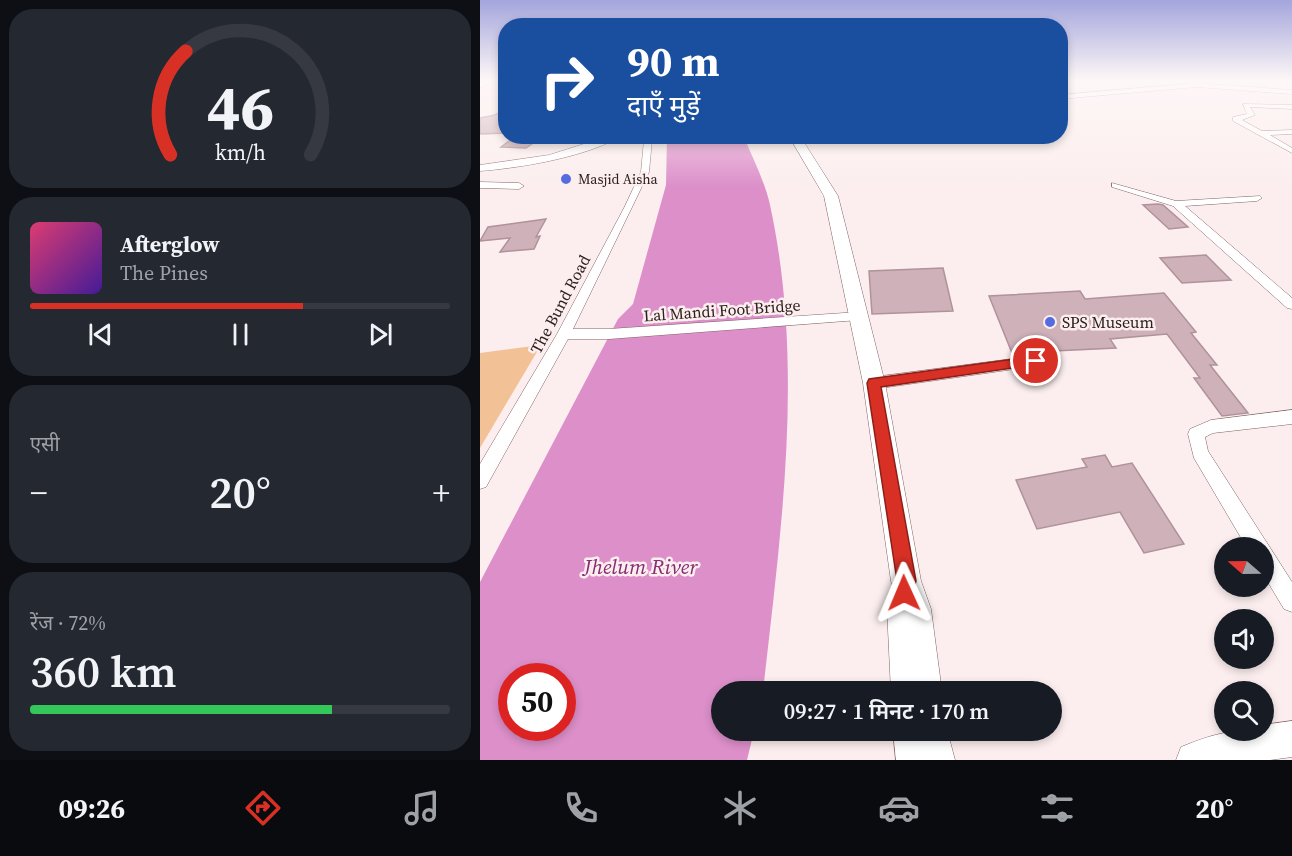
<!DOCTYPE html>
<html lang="hi">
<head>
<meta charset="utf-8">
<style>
  :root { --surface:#171b24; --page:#242831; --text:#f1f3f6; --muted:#9ea1a6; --line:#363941; --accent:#d93025 }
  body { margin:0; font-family:"Source Serif 4","Noto Sans Devanagari",serif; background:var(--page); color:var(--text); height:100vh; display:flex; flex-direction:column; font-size:22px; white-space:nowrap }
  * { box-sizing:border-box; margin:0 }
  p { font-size:20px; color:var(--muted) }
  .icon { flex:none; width:33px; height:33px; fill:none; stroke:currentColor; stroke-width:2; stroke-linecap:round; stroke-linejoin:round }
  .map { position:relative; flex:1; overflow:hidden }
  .drawer { display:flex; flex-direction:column; gap:9px; padding:9px; background:#0d0f14; width:480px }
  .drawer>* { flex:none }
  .banner { position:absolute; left:18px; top:18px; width:570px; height:126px; border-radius:24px; box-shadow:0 3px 9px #0003; background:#1a4fa0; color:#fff; overflow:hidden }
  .needle { width:39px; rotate:290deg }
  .buttons { position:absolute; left:734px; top:537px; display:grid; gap:12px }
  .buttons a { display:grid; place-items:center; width:60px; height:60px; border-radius:50%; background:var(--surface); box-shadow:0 3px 9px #0003; font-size:30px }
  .speed { position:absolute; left:18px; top:663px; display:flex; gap:12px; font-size:30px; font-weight:700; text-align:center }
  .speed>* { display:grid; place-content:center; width:78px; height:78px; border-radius:50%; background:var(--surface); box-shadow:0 3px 9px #0003; line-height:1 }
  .speed .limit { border:9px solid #d22; background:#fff; color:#111 }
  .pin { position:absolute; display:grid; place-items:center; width:51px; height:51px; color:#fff; margin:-26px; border:3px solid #fff; border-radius:50%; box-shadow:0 2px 6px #0007 }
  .me { position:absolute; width:66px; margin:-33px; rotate:359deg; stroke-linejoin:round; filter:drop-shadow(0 0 4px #0008) }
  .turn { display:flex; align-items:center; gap:21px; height:126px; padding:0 30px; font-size:27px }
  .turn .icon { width:78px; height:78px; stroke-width:2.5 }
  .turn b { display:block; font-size:42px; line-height:51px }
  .big { font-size:45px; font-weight:600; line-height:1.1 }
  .drawer .widget { flex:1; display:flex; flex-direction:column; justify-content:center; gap:9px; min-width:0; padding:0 21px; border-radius:24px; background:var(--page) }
  .drawer .dial { align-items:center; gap:0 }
  .dial svg { height:156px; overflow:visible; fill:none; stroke:var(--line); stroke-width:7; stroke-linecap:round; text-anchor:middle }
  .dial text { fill:var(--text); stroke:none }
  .song { display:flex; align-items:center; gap:18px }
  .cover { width:72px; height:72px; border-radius:9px; background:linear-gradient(135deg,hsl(340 70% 55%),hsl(260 70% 35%)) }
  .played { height:6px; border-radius:3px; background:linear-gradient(90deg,var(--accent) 65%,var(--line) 65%) }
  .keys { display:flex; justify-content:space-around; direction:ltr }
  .heat { display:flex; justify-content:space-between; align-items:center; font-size:33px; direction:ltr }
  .charge { height:9px; border-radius:4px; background:linear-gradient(90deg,#34c759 72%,var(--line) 0) }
  .trip { position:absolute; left:231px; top:681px; width:351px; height:60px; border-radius:30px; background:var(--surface); box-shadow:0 3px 9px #0003; font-weight:600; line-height:60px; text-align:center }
  .tab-bar { display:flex; height:96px; justify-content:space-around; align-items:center; background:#090b0e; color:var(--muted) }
  .tab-bar .icon { width:42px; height:42px }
  .tab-bar .selected { color:var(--accent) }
  .tab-bar b { font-size:27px; color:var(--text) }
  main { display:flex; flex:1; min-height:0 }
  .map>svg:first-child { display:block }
  .green { fill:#f3c196 }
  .water { fill:#dc8fc9; fill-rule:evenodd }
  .building { fill:#cfb1ba; stroke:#af929b; stroke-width:1.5 }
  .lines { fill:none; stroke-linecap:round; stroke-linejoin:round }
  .street-casing { stroke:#806363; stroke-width:1 }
  .secondary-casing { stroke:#806363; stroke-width:1 }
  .street { fill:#fff; fill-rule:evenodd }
  .secondary { fill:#fff; fill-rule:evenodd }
  .route { fill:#d93025; stroke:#8d1f18; stroke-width:1.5 }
  .poi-dot { fill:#556be1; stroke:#fceeee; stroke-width:2 }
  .labels { text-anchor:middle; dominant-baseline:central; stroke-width:5; stroke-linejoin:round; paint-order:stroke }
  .far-poi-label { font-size:14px; fill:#2c201f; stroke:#fceeee; text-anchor:start }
  .street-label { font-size:16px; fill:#2c201f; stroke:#fceeee }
  .poi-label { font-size:16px; fill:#2c201f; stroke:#fceeee; text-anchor:start }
  .near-water-label { font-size:21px; font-style:italic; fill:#852c74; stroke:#fceeee }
</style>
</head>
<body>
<main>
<section class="drawer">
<div class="widget dial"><svg viewBox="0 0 100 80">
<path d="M14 69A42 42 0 1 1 86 69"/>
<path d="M14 69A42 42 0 0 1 22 16" stroke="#d93025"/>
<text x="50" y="56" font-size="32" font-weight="700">46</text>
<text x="50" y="72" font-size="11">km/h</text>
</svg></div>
<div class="widget">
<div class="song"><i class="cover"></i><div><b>Afterglow</b><p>The Pines</p></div></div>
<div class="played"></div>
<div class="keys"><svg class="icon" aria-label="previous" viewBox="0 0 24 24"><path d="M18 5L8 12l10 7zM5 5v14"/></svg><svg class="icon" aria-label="pause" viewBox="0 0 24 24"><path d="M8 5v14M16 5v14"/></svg><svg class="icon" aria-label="next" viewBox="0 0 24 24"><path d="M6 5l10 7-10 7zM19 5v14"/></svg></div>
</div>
<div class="widget"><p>एसी</p>
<div class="heat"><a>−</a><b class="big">20°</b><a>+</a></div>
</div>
<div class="widget"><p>रेंज · 72%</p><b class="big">360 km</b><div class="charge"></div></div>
</section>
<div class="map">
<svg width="812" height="760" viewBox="0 0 812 760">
  <rect width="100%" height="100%" fill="#fceeee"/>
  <!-- green -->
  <path class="green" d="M61,345L0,448V353Z"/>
  <!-- water -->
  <path class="water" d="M187,137H264C273,159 285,182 290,205C325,366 301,530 283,691L242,692V730L274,731L267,760H0V582L138,319L153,304L186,185ZM32,676H82V728H32Z"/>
  <!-- building -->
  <g class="building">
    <path d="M26,108V133L0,134V118L15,115Z"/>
    <path d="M36,136H42L62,137L46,148L21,147Z"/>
    <path d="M678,204L683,205L708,227L689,229L663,205Z"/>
    <path d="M66,219L56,237L60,236L54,249L20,252L30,238L0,241L8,227Z"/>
    <path d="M726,255L751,280L702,283L680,258Z"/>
    <path d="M463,268L473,311L392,314L389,271Z"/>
    <path d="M600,291L605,299L684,293L716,332L711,333L737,365H730L768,413L742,416L714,378H720L687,334L630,339L636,348L532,353L509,296Z"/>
    <path d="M625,455L632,467L652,463L704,544L664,553L640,512L557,529L536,480L607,467L602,459Z"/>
  </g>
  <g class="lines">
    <!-- street casing -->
    <g class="street-casing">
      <g id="street">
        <path d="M716,83L812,90V94L716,87L580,99V95Z"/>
        <path d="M763,104L812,105V109L770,107L775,115L762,120L782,131L812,130V134L790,135L812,148V153L753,121V117L767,114Z"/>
        <path d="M129,136H141C107,157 40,168 0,171V165L69,155Z"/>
        <path d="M160,136H169L172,140L169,172L93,329H129L379,312L386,316L379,320L129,339H88L6,487L0,489V464L77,334L144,208L161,172L164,140Z"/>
        <path d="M0,182L39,183L44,186L39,189L0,188Z"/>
        <path d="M632,183L696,201L780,196L782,198L777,201L705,206L812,298V309L807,308L693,206L632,187Z"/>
        <path d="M556,356L563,361L556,366L394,389L389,387L386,383L389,379L394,377Z"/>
        <path d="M812,410V424L733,433L725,437L728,451L812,582V612L804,609L783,574V548H767L714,458L708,434L710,429L731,420Z"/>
      </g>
    </g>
    <!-- secondary casing -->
    <g class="secondary-casing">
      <g id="secondary">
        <path d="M12,81L0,88V82Z"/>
        <path d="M309,136H320L358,196L405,383L441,581L451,609L462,692H411L407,608L411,597L416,595L411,581L383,383L344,196Z"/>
        <path d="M812,721V757L790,760H696L701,747C733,734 748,730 783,730V725Z"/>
        <path d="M413,730H467L475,760H416Z"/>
      </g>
    </g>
    <!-- street -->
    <use href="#street" class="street"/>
    <!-- secondary -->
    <use href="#secondary" class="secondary"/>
  </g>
  <!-- sky -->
  <linearGradient id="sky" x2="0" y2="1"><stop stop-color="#a3a5dc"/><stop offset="0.43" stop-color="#fef7f7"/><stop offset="1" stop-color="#fef7f7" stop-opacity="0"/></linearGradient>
  <rect width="812" height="187" fill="url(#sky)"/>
  <!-- route -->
  <path class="route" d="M556,356L563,361L561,364L401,387L436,581L431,600L424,602L417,600L414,593L417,581L387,383L389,379Z"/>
  <!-- markers -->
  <g class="poi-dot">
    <circle cx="86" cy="179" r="6"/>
    <circle cx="570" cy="322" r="6"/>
  </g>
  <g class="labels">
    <!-- far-poi labels -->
    <g class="far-poi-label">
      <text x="98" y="179">Masjid Aisha</text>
    </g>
    <!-- street labels -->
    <g class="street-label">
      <text transform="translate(80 304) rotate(-62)">The Bund Road</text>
      <text transform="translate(242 310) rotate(-4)">Lal Mandi Foot Bridge</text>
    </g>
    <!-- poi labels -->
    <g class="poi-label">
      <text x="582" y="322">SPS Museum</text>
    </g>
    <!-- near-water labels -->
    <g class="near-water-label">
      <text x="161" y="566">Jhelum River</text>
    </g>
  </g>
</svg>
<div class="buttons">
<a><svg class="needle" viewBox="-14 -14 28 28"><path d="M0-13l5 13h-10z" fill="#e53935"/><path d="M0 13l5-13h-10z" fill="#9ea1a6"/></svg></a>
<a><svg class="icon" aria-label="sound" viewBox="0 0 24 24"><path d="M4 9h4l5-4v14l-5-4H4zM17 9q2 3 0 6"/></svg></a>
<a><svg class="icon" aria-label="search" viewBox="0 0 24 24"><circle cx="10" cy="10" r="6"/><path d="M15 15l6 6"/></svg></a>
</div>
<div class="speed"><div class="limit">50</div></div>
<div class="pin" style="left:556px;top:361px;background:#d93025"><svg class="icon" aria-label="arrive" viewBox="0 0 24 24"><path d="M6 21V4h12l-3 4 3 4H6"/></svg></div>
<svg class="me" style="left:424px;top:593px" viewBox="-20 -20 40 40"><path d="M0-17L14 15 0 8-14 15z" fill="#d93025" stroke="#fff" stroke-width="4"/></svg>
<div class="trip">09:27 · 1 मिनट · 170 m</div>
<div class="banner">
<div class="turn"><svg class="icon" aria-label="right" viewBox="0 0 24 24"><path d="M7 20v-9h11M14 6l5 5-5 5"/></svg><div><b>90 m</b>दाएँ मुड़ें</div></div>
</div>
</div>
</main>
<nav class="tab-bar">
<b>09:26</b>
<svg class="icon selected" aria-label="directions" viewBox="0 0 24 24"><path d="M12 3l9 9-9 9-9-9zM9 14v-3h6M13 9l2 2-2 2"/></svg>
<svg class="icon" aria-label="music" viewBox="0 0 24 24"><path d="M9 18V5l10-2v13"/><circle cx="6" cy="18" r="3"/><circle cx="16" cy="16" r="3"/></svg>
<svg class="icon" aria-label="phone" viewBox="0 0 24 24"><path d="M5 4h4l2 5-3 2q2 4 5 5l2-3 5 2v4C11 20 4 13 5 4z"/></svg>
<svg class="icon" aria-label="climate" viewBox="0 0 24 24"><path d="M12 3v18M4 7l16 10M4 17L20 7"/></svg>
<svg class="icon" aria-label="car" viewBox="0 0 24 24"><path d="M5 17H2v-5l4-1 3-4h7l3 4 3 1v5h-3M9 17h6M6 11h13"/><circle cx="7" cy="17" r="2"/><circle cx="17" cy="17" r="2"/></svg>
<svg class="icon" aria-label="filters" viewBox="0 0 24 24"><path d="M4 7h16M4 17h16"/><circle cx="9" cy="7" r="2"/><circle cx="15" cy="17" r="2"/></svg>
<b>20°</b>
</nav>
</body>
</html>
